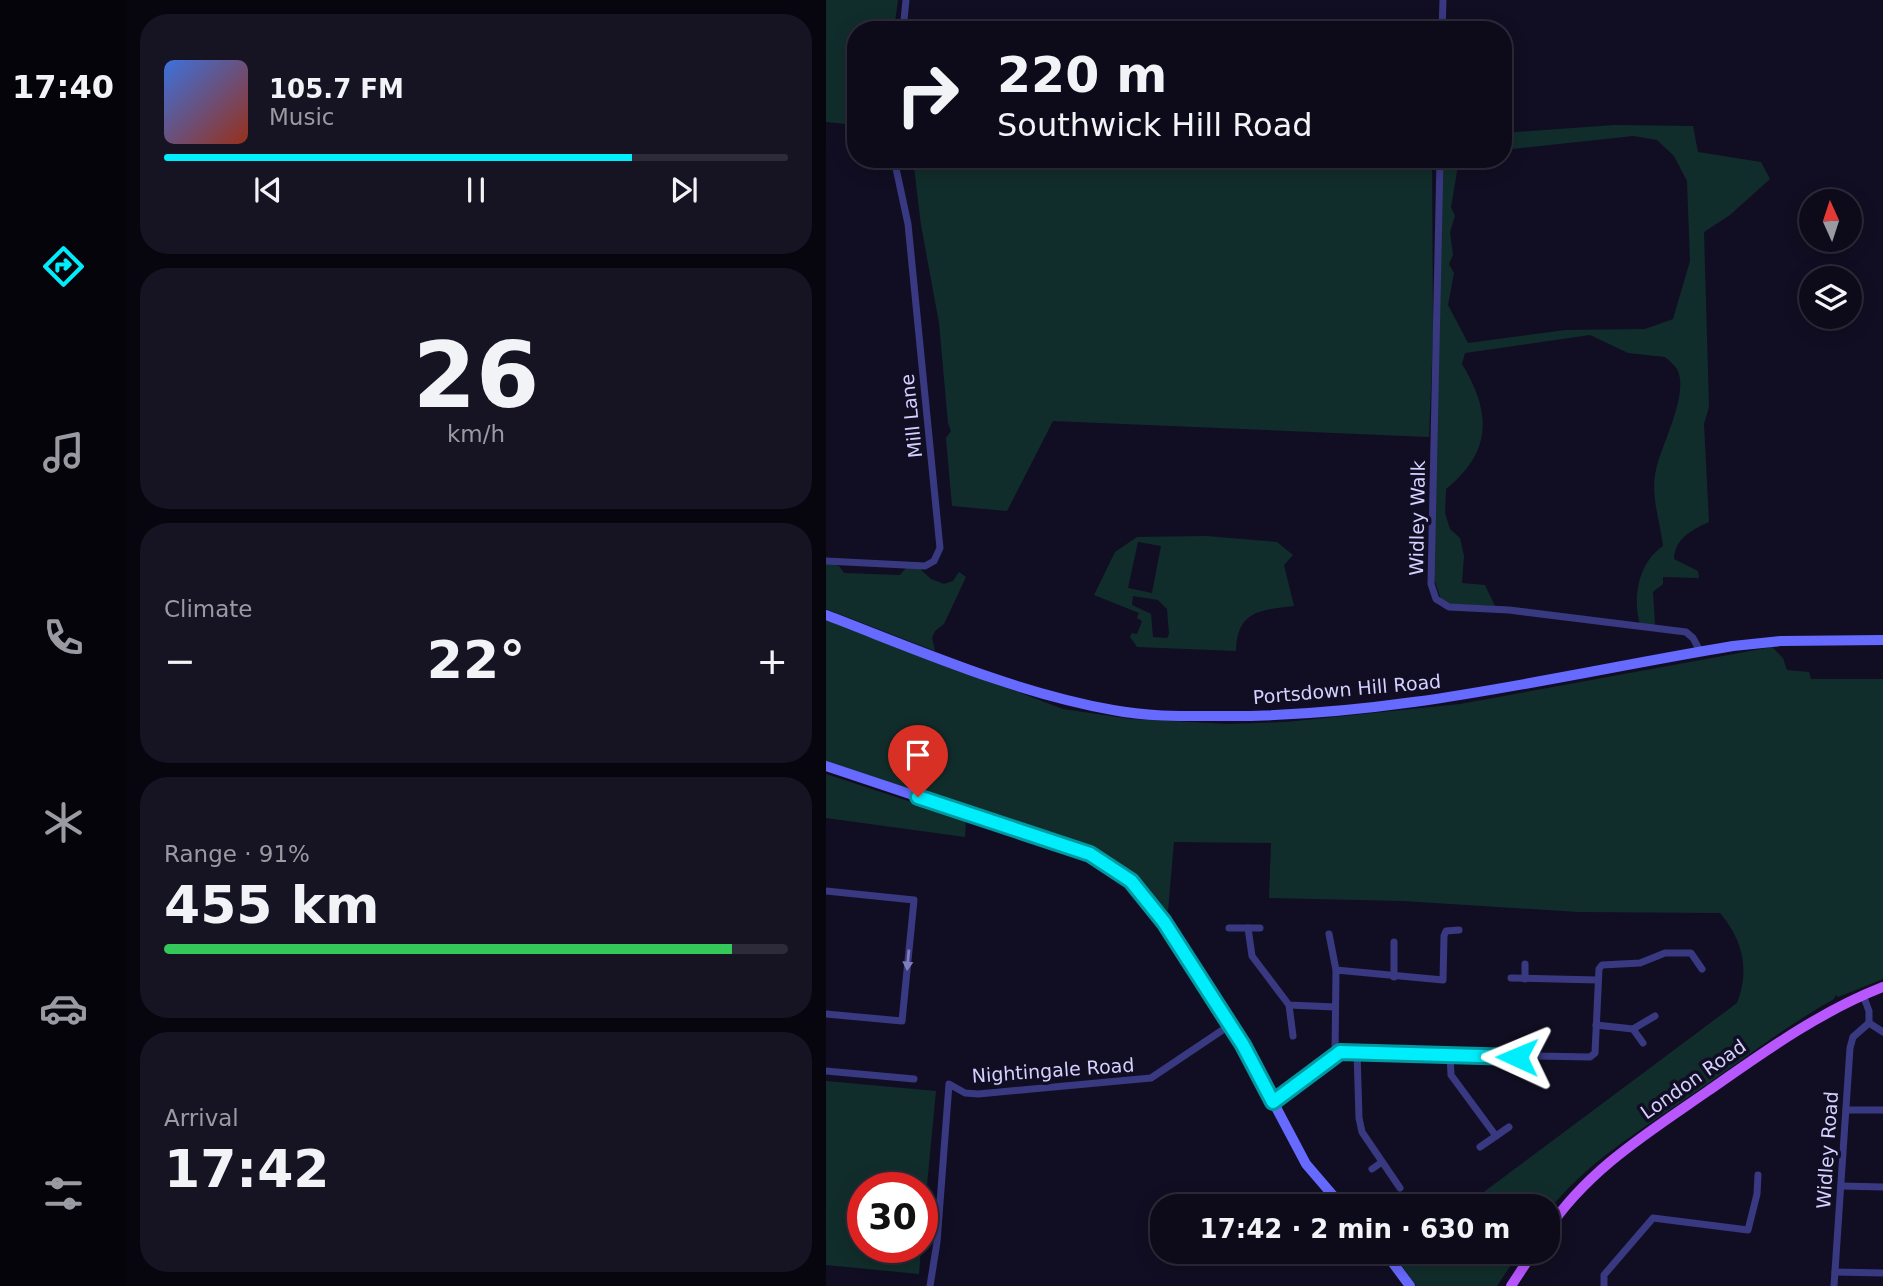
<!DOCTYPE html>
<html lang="en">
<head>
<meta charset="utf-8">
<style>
  :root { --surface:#0d0a1a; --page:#161323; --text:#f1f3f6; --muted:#9a9aa2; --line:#2d2b39; --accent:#00edfb }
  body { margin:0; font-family:"DejaVu Sans",sans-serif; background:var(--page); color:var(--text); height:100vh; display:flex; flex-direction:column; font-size:26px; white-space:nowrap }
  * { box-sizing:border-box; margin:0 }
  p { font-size:23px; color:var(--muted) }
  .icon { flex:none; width:38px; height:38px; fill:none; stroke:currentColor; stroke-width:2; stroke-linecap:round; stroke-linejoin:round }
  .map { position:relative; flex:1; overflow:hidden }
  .sheet { display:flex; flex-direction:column; gap:14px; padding:14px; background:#07060e; width:700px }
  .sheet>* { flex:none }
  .banner { position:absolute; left:21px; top:21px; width:665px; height:147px; border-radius:28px; box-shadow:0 4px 18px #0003,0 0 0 2px var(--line); background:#0d0a1a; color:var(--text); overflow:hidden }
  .needle { width:46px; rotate:357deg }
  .fabs { position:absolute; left:973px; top:189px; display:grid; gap:14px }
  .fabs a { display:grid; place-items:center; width:63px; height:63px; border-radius:50%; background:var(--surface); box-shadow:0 4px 18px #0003,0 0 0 2px var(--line); font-size:35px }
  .speed { position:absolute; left:21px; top:1172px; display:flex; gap:14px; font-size:35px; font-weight:700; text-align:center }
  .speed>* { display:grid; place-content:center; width:91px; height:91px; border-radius:50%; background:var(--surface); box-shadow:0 4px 18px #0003,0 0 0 2px var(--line); line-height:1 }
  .speed .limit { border:10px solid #d22; background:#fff; color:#111 }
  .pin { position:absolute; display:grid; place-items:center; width:60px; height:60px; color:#fff; margin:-72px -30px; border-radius:50% 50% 50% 0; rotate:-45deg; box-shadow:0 0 7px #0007 }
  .pin .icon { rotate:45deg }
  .me { position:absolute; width:77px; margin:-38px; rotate:271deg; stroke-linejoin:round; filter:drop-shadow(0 0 5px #0008) }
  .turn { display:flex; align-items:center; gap:24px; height:147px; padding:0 35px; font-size:32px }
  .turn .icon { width:91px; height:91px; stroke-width:2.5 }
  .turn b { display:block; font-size:49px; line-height:60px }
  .big { font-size:52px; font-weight:600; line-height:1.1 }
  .sheet .tile { flex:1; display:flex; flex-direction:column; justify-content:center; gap:10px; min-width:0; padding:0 24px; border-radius:28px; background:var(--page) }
  .sheet .dial { align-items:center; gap:0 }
  .dial b { font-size:91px; line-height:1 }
  .song { display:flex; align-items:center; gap:21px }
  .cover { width:84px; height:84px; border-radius:10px; background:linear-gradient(135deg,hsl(220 70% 55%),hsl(10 70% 35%)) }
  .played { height:7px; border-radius:4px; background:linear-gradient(90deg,var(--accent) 75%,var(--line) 75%) }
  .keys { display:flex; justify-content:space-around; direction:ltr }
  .heat { display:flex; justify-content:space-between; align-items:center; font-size:38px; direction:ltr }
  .charge { height:10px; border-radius:5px; background:linear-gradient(90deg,#34c759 91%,var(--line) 0) }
  .trip { position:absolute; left:324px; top:1194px; width:410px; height:70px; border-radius:28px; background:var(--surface); box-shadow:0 4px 18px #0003,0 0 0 2px var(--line); font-weight:600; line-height:70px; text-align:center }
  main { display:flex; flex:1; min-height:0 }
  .tabs { display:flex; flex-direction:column; width:126px; justify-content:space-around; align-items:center; background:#05040a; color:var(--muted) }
  .tabs .icon { width:49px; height:49px }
  .tabs .selected { color:var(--accent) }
  .tabs b { font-size:32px; color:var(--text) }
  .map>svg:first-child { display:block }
  .green { fill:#112d2b; fill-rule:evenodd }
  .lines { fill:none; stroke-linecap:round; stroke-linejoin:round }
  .minor { stroke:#393982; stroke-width:7 }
  .secondary { stroke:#676aff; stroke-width:10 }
  .primary { stroke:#b957ff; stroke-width:10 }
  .oneway { fill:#7f7dba }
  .route-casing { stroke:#009aa3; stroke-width:18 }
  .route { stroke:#00edfb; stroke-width:12 }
  .labels { text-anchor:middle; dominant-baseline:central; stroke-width:7; stroke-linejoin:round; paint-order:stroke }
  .street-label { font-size:19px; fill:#d4d0ff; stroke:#110e23 }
</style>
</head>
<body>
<main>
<nav class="tabs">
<b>17:40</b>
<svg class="icon selected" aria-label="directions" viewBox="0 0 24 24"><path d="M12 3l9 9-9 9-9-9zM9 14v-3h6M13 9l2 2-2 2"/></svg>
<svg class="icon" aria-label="music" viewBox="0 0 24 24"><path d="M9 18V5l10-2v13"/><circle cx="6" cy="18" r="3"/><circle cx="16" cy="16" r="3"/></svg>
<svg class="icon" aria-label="phone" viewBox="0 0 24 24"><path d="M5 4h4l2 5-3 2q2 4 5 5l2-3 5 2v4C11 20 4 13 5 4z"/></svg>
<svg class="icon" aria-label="climate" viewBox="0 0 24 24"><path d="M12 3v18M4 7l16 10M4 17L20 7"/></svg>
<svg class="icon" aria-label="car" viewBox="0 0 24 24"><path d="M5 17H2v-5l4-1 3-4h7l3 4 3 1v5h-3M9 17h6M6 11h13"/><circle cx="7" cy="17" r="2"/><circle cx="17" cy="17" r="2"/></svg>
<svg class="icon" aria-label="filters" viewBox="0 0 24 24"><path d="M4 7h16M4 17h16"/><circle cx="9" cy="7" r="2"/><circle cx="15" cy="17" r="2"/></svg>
</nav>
<section class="sheet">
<div class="tile">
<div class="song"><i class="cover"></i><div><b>105.7 FM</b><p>Music</p></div></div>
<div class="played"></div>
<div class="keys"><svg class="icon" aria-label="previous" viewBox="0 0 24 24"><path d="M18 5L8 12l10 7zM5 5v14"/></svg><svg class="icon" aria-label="pause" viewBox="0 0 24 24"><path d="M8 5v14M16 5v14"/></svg><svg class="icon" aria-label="next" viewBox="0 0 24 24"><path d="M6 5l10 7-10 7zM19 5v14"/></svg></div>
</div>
<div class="tile dial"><b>26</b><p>km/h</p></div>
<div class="tile"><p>Climate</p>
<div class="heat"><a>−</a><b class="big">22°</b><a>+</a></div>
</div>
<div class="tile"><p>Range · 91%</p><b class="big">455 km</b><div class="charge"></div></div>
<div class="tile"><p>Arrival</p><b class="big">17:42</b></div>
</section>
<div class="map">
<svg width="1057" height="1286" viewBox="0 0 1057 1286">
  <rect width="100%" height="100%" fill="#110e23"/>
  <!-- green -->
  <g class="green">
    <path d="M0,0H72L68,30H30V125L0,122Z"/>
    <path d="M788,125L867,126L872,152L935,162L944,179L904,215L878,232L883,407L878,424L883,522C866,530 849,538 848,559L872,571L873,578L837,577V584L827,592L829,625L814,624C806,597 813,562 837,546C834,520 824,495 830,470C835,445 864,393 851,369C848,365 843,360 839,357L802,353L764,335L639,353L636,364C665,412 667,451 620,489L619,513L624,529L634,538L638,556L636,583L659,585L669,606L625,604L615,599L608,579L616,159H641L632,166L625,207L629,216L624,232L627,255L623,264L628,273L622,305L642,343L739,330L819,329L847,319L864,261L861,181L848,156L831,140L807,136L677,150V133Z"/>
    <path d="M87,159H606L607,334L603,437L227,421L181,511L126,506L120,438L125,431L122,423L113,323L95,225Z"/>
    <path d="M380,536L451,542L467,555L458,565L468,606C434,610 411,611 410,651L311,647L304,637L306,633L311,634L316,621L311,618L313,613L268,595L289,552L311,537ZM312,542L335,546L326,593L302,588ZM307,596L332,600L341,609L343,634L341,638L327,637L325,614L306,605Z"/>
    <path d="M0,562L13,566L18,573L74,575L80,568H93L105,579L118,584L127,581L133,572L140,577L118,624L109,631L106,638L109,651L0,609Z"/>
    <path d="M0,620L237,709L305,719L402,724L460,722L634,704L946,647L957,658L961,670L983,672L985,679H1057V979L1012,997L1010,995L1008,999C956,1028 910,1065 861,1098C812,1132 758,1164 721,1213V1206H639L911,1003C924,970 917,940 894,913L752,912L577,901L443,898L445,843L348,842L342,911L277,854L0,761Z"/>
    <path d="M0,774L140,820L139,837L0,818Z"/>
    <path d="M0,1081L110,1091L96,1237V1188H37V1248H95L93,1274L0,1265Z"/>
    <path d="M578,1251H694L671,1286H590L570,1257Z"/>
  </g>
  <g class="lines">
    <!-- minor -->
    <g class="minor">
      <path d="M77,30L80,0"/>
      <path d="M616,30L617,0"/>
      <path d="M614,159L605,584L610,599L623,607L683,610L860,632L867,638L874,651"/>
      <path d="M0,561L99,566L108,561L114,548L82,224L68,159"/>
      <path d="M0,891L88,900L76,1021L0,1014"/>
      <path d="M403,928H434"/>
      <path d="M422,928L426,956L463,1005L509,1007"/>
      <path d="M503,934L510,970"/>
      <path d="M568,977V942"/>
      <path d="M685,978L772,980"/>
      <path d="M699,979V964"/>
      <path d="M1037,995L1043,1011V1023L1057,1032"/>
      <path d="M463,1005L467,1036"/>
      <path d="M770,1025L807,1029L829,1016"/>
      <path d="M807,1029L817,1043"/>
      <path d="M531,1052L533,1118L536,1132L574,1188"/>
      <path d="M509,1053L510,970L617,980L618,936L620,931L633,930"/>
      <path d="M624,1054L625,1075L670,1136L654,1147"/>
      <path d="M0,1071L88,1079"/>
      <path d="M447,1102L514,1052L764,1057L769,1053L773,969L776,965L814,963L839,953H865L876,969"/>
      <path d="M1020,1110H1057"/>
      <path d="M670,1136L683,1127"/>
      <path d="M546,1169L556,1162"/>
      <path d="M1015,1186L1057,1187"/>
      <path d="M1009,1272L1057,1273"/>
      <path d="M104,1286L111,1242L123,1084L139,1093L152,1094L325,1078L404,1025"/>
      <path d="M778,1286V1275L827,1218L922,1230L931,1194L932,1175"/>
      <path d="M1008,1286L1024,1048L1027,1037L1043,1023"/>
    </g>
    <!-- secondary -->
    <g class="secondary">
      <path d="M0,615C94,651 187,692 287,710C323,717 361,716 398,716C571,717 738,674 907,646L955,641L1057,640"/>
      <path d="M0,766L264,854L305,881L338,922L417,1045L480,1164L516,1206"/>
      <path d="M558,1251L584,1286"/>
    </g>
    <!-- primary -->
    <g class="primary">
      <path d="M721,1231C761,1170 823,1132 882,1091C938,1052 993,1012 1057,987"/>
      <path d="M685,1286L708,1251"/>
    </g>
  </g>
  <!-- one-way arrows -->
  <defs><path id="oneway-solid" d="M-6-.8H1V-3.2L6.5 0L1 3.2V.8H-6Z" transform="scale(1.75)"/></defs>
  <use class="oneway" href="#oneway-solid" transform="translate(82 960) rotate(95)"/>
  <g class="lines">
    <!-- route casing -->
    <g class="route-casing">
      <path id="route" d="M92,797L264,854L305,881L338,922L417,1045L447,1102L514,1052L691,1057"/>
    </g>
    <!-- route -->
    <use href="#route" class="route"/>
  </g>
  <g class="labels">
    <!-- street labels -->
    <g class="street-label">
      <text transform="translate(85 416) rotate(-96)">Mill Lane</text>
      <text transform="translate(591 518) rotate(-89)">Widley Walk</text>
      <text transform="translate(521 689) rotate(-5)">Portsdown Hill Road</text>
      <text transform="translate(227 1070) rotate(-4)">Nightingale Road</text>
      <text transform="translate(867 1079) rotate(-35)">London Road</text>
      <text transform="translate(1001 1150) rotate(-86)">Widley Road</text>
    </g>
  </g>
</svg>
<div class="fabs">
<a><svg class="needle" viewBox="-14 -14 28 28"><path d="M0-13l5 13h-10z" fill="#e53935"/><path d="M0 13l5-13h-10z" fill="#9a9aa2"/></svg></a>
<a><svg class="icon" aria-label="layers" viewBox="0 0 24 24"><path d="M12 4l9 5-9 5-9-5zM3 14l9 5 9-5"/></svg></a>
</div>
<div class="speed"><div class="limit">30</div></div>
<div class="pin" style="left:92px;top:797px;background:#d93025"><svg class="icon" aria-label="arrive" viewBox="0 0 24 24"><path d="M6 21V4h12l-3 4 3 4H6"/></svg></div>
<svg class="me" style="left:691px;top:1057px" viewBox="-20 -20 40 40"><path d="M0-17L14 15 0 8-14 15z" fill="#00edfb" stroke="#fff" stroke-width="4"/></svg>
<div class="trip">17:42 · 2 min · 630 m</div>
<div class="banner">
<div class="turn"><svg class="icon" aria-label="right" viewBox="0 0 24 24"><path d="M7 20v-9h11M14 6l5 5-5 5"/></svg><div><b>220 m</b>Southwick Hill Road</div></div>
</div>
</div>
</main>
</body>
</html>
